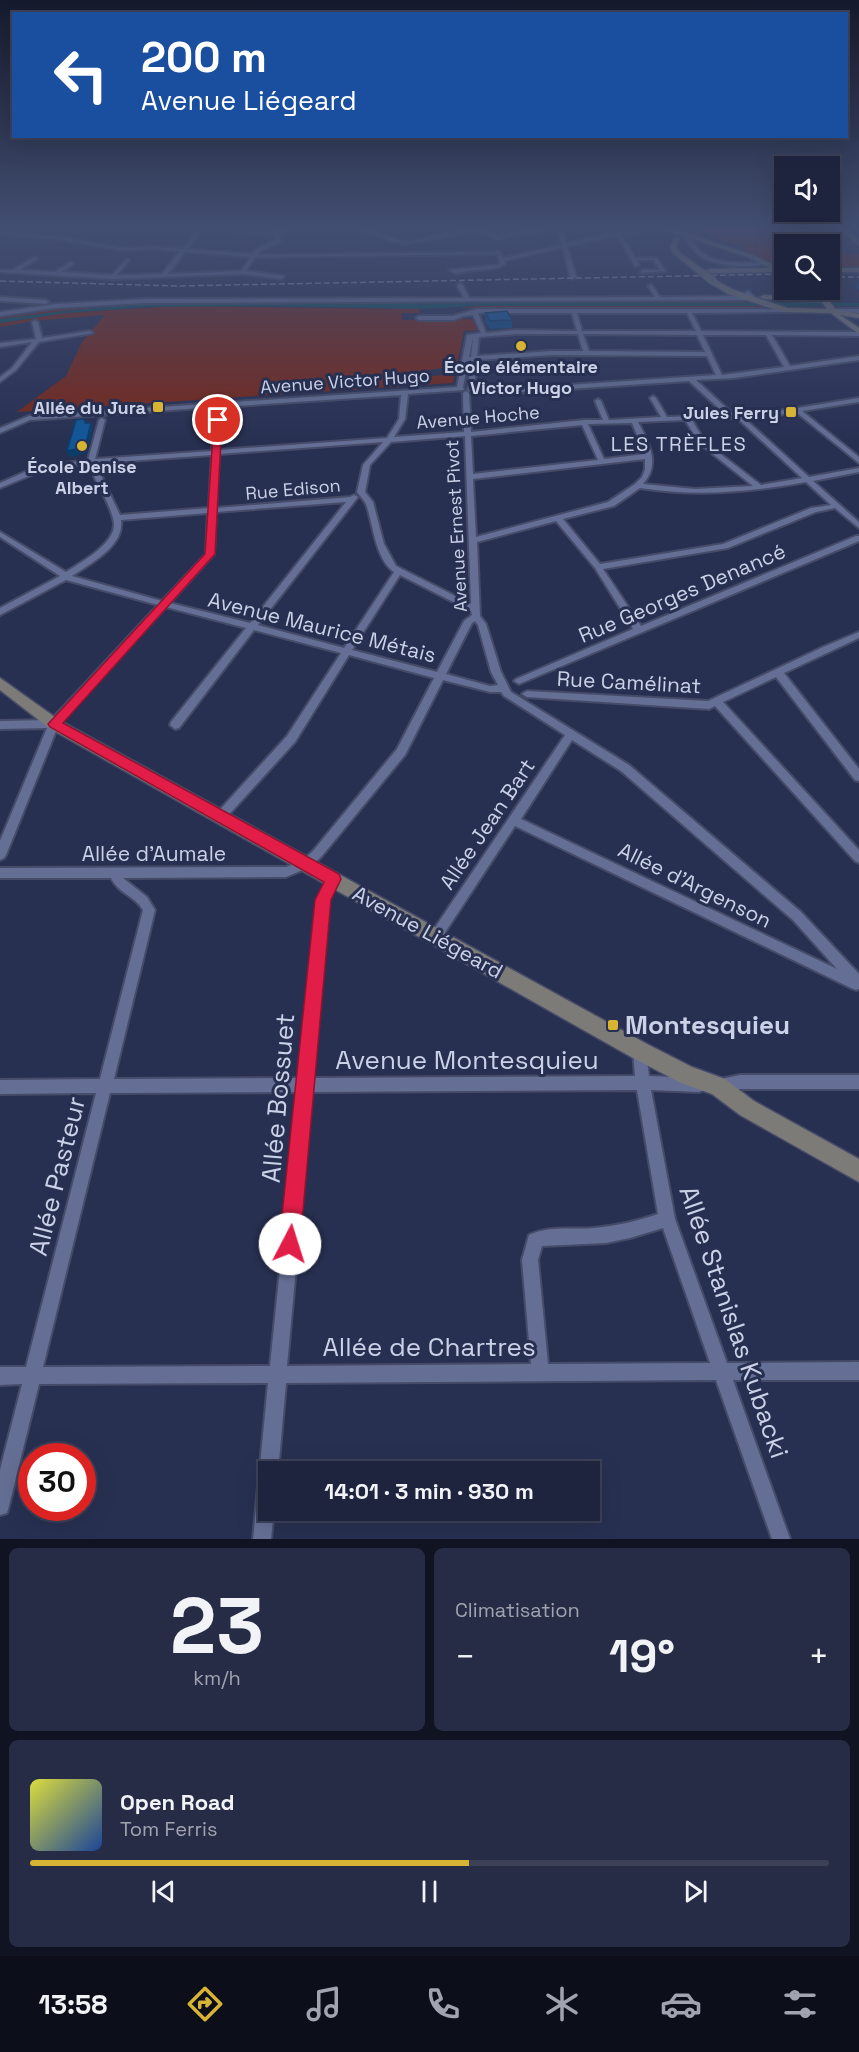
<!DOCTYPE html>
<html lang="fr">
<head>
<meta charset="utf-8">
<style>
  :root { --surface:#1e243e; --page:#262c45; --text:#f1f3f6; --muted:#a1a4b0; --line:#3c4158; --accent:#d8b434 }
  body { margin:0; font-family:"Space Grotesk",sans-serif; background:var(--page); color:var(--text); height:100vh; display:flex; flex-direction:column; font-size:22px; white-space:nowrap }
  * { box-sizing:border-box; margin:0 }
  p { font-size:20px; color:var(--muted) }
  .icon { flex:none; width:33px; height:33px; fill:none; stroke:currentColor; stroke-width:2; stroke-linecap:round; stroke-linejoin:round }
  .map { position:relative; height:1539px; overflow:hidden }
  .details { display:flex; flex-direction:column; gap:9px; padding:9px; background:#101422; flex:1 }
  .details>* { flex:none }
  .banner { position:absolute; left:12px; top:12px; width:836px; height:126px; border-radius:0px; box-shadow:0 6px 24px #0002,0 0 0 2px var(--line); background:#1a4fa0; color:#fff; overflow:hidden }
  .tools { position:absolute; left:774px; top:156px; display:grid; gap:12px }
  .tools a { display:grid; place-items:center; width:66px; height:66px; border-radius:0px; background:var(--surface); box-shadow:0 6px 24px #0002,0 0 0 2px var(--line); font-size:30px }
  .speed { position:absolute; left:18px; top:1443px; display:flex; gap:12px; font-size:30px; font-weight:700; text-align:center }
  .speed>* { display:grid; place-content:center; width:78px; height:78px; border-radius:50%; background:var(--surface); box-shadow:0 6px 24px #0002,0 0 0 2px var(--line); line-height:1 }
  .speed .limit { border:9px solid #d22; background:#fff; color:#111 }
  .pin { position:absolute; display:grid; place-items:center; width:51px; height:51px; color:#fff; margin:-26px; border:3px solid #fff; border-radius:50%; box-shadow:0 2px 6px #0007 }
  .me { position:absolute; width:66px; margin:-33px; rotate:5deg; stroke-linejoin:round; filter:drop-shadow(0 0 4px #0008) }
  .turn { display:flex; align-items:center; gap:21px; height:126px; padding:0 30px; font-size:27px }
  .turn .icon { width:78px; height:78px; stroke-width:2.5 }
  .turn b { display:block; font-size:42px; line-height:51px }
  .big { font-size:45px; font-weight:700; line-height:1.1 }
  .details .widget { flex:1; display:flex; flex-direction:column; justify-content:center; gap:9px; min-width:0; padding:0 21px; border-radius:9px; background:var(--page) }
  .details .dial { align-items:center; gap:0 }
  .dial b { font-size:78px; line-height:1 }
  .song { display:flex; align-items:center; gap:18px }
  .cover { width:72px; height:72px; border-radius:9px; background:linear-gradient(135deg,hsl(60 70% 55%),hsl(220 70% 35%)) }
  .played { height:6px; border-radius:3px; background:linear-gradient(90deg,var(--accent) 55%,var(--line) 55%) }
  .keys { display:flex; justify-content:space-around; direction:ltr }
  .heat { display:flex; justify-content:space-between; align-items:center; font-size:33px; direction:ltr }
  .details .tiles { flex:1; display:grid; gap:9px; grid-template-columns:1fr 1fr }
  .widget:last-child { grid-column:span 2 }
  .trip { position:absolute; left:258px; top:1461px; width:342px; height:60px; border-radius:0px; background:var(--surface); box-shadow:0 6px 24px #0002,0 0 0 2px var(--line); font-weight:700; line-height:60px; text-align:center }
  .tab-bar { display:flex; height:96px; justify-content:space-around; align-items:center; background:#0c0e19; color:var(--muted) }
  .tab-bar .icon { width:42px; height:42px }
  .tab-bar .active { color:var(--accent) }
  .tab-bar b { font-size:27px; color:var(--text) }
  .map>svg:first-child { display:block }
  .green { fill:#772719 }
  .water { fill:#11505b }
  .lines { fill:none; stroke-linecap:round; stroke-linejoin:round }
  .street-casing { stroke:#454b68; stroke-width:4 }
  .secondary-casing { stroke:#454b68; stroke-width:3 }
  .street { fill:#656f95; fill-rule:evenodd }
  .secondary { fill:#7d7b78; fill-rule:evenodd }
  .rail { stroke:#939ab4; stroke-width:1.5; stroke-dasharray:6 3; stroke-linecap:butt }
  .secondary-bridge-casing { stroke:#454b68; stroke-width:9; stroke-linecap:butt }
  .secondary-bridge { stroke:#7d7b78; stroke-width:8 }
  .wall { fill:#0e4b84 }
  .shaded-wall { fill:#0b3d6b }
  .building { fill:#105799; stroke:#0b3d6b; stroke-width:1.5 }
  .route { fill:#e11d48; stroke:#92132f; stroke-width:1.5 }
  .poi-dot { fill:#d8b434; stroke:#283052; stroke-width:2 }
  .labels { text-anchor:middle; dominant-baseline:central; stroke-width:6; stroke-linejoin:round; paint-order:stroke }
  .far-poi-label { font-size:18px; font-weight:bold; fill:#cbd1e7; stroke:#283052 }
  .far-street-label { font-size:18px; fill:#cbd1e7; stroke:#283052 }
  .far-quarter-label { font-size:20px; letter-spacing:1.5px; fill:#cbd1e7; stroke:#283052 }
  .street-label { font-size:21px; fill:#cbd1e7; stroke:#283052 }
  .near-poi-label { font-size:26px; font-weight:bold; fill:#cbd1e7; stroke:#283052; text-anchor:start }
  .near-street-label { font-size:26px; fill:#cbd1e7; stroke:#283052 }
</style>
</head>
<body>
<div class="map">
<svg width="859" height="1539" viewBox="0 0 859 1539">
  <rect width="100%" height="100%" fill="#283052"/>
  <!-- green -->
  <g class="green">
    <path d="M706,229H809L803,238L821,244H784V268H780L749,254L743,247L696,233Z"/>
    <path d="M830,248L847,254H859V268H830Z"/>
    <path d="M750,300L758,303H171L103,307L0,319V315L54,307L145,302Z"/>
    <path d="M176,306L419,309V313H402V320L473,319L478,330L464,331L457,366L428,370L431,376L455,374L453,383L17,412L66,376L82,342L105,315L35,321L0,327V323L65,313Z"/>
    <path d="M477,306H768L779,310L461,308Z"/>
  </g>
  <!-- water -->
  <path class="water" d="M288,302L859,303V306H477L419,309L270,306L146,307L65,313L0,323V319L62,311L147,304Z"/>
  <g class="lines">
    <!-- street casing -->
    <g class="street-casing">
      <g id="street">
        <path d="M198,229H203L187,249L252,254L255,250L276,239L274,234L269,235L204,229L269,233L272,232L271,229H275L276,231L294,229L278,233L281,241L259,252L257,255L499,252L501,253L499,254L255,257L246,271L284,276L282,279L243,274L113,279L0,272V270H13L35,257L37,259L20,270L55,272L71,262L73,264L61,272L112,275L127,259L129,260L117,275L162,274L180,251L156,249L121,250L58,239L0,234V232L58,237L121,248L156,247L183,249ZM185,252L251,257L241,271L168,274Z"/>
        <path d="M347,229C355,229 363,229 370,230C384,233 396,242 411,241C436,238 476,217 497,237C517,230 541,229 562,229L566,244L615,232L614,229H618L619,232H632V229H636L637,234H621L635,258H657L665,271L640,273L642,270H660L654,260H637L639,265L635,266L617,235L567,246L576,277L573,279L570,277L563,247L504,261L505,264C495,272 470,268 456,274L449,270L499,265L500,264L498,255H502L503,258L562,245L558,230L508,236L496,240L489,234L471,232L404,244L392,241L371,233Z"/>
        <path d="M683,235C692,237 694,245 700,251C716,266 745,263 765,262L767,263C751,269 711,266 697,254C692,249 686,240 683,235Z"/>
        <path d="M460,283L463,285L469,298L655,297L648,286L651,284L660,297L748,296L745,293L748,291L754,296L749,300L145,303L56,308L0,316V312L56,304L145,299L464,298L457,285Z"/>
        <path d="M0,297L46,300L49,302L46,304L0,301Z"/>
        <path d="M477,309H792L794,312L692,313L701,331L859,332V336L772,335L790,366L859,356V360L734,378L696,380L733,414L766,413L859,398V402L802,411L859,457V463L796,412L766,417L744,418L809,477L859,468V472L813,481L859,522V528L835,508L816,512L728,548L603,569L641,626L856,536H859V541L519,684L514,681L516,679L633,629L595,568L556,521L477,542L480,616L486,624L501,672L511,692L629,765L801,912L859,974V989L856,990L851,988L515,826L440,940L436,942L432,940L430,936L432,932L565,735L504,696L501,692H490L443,680L405,755L321,857L310,867L286,877L123,878L147,897L155,910L114,1079L299,1078L317,900L329,875L333,874L337,875L339,879L329,900L313,1078L635,1076L633,1051L635,1046L640,1044L645,1046L649,1076L699,1078L704,1080L706,1085L704,1090L699,1092L651,1090L675,1219L727,1363L859,1362V1380H733L790,1539H772L716,1380L286,1383L278,1472H268V1510H274L271,1539H253L268,1383L39,1384L9,1506L7,1513L0,1515V1470L22,1384L0,1385V1367H26L96,1093L0,1094V1080L100,1079L143,910C135,896 118,893 111,878H0V868L286,867L302,861L313,851L397,749L434,678L349,655L295,742L224,820L220,821L216,820L214,817L216,814L287,736L341,653L254,630L179,728L175,729L170,725L171,722L246,628L166,607L58,726L6,855L4,858L0,860V841L47,728L0,729V721L51,720L158,605L66,580L0,615V608L60,576L0,537V532L66,572C80,563 115,544 114,524C113,513 106,500 101,490C95,479 92,476 95,464L73,465L41,471L0,488V483L36,467L88,460L99,420L102,418L105,420L95,459L212,451L215,407L30,420L0,433V428L29,416L457,387L467,335L481,333L473,315L464,316L454,320H419L416,318L419,316H453ZM478,313H572L577,331L516,330L486,333ZM577,313H687L696,331H582ZM516,334H578L583,351H552L477,356L479,337ZM583,334L697,335L705,352L589,351ZM703,335H766L784,367L722,375ZM473,337L471,357H469ZM552,355L707,356L716,375L480,391L474,390L477,360ZM471,360L468,391L480,395L689,381L726,415L667,417L656,398L653,396L650,398L661,417L609,420L601,401L598,399L595,401L603,420H584L471,432L469,393L466,391L463,393L464,432L394,437L405,419L408,394L464,390L463,387L468,361ZM401,395L399,419L387,438L219,450L221,407ZM737,418L802,478L761,485L705,442L692,420ZM685,420L700,444L753,486L695,489L643,484C661,464 649,443 638,422ZM632,423L645,454L604,459L588,424ZM582,425L598,460L473,474L471,436ZM465,436L471,604L396,566L384,544L373,502L365,492L370,465L391,442ZM383,442L363,465L357,492C360,496 364,500 366,504C373,523 375,559 394,572L344,648L258,625L358,497L354,495L350,497L216,508L219,454ZM212,455L209,508L120,515L100,473L102,463ZM645,459V469L642,477L635,484L608,502L476,537L473,479ZM806,482L831,505L811,508L723,544L600,564L563,519L614,506L640,488C696,497 750,492 806,482ZM346,502L250,623L170,603L214,554L216,512ZM208,513L206,554L162,601L72,576C90,564 125,546 121,520ZM400,575L471,611L472,615L464,621L437,672L352,650ZM475,621L478,625L491,672L498,685L490,686L446,674L472,623ZM572,740L621,771L793,920L837,969L521,819ZM637,1090L658,1214C638,1221 616,1226 594,1228C572,1230 550,1225 529,1235L522,1260L531,1364L287,1366L312,1092ZM298,1092L270,1366L43,1367L110,1093ZM663,1228L710,1363L548,1364L538,1260L542,1246L606,1243L630,1238Z"/>
        <path d="M834,309H859V313L832,312Z"/>
        <path d="M35,320L38,322L42,338L90,331L93,333L39,342L16,370L0,382V377L12,368L32,342L0,347V343L36,339L32,322Z"/>
        <path d="M859,632V638L784,673L859,769V781L855,780L776,677L723,702L859,850V863L855,861L715,706L709,709L527,697L522,694L527,691L708,701L823,647Z"/>
        <path d="M740,1075H859V1089H740L717,1093L712,1091L710,1086L712,1081Z"/>
      </g>
    </g>
    <!-- secondary casing -->
    <g class="secondary-casing">
      <g id="secondary">
        <path d="M663,229H674L752,255L782,269L775,272L712,273L701,276L674,254L670,247L674,238L679,239L676,247L679,252L705,271L711,269L770,268L748,257Z"/>
        <path d="M841,229H848L859,240V246Z"/>
        <rect x="830" y="268" width="29" height="4"/>
        <path d="M713,279L734,290L787,308L827,309L822,302L764,299L760,297L764,295L827,298L835,309L859,314V318L840,315L859,328V334L831,313L783,312L728,294L710,283Z"/>
        <path d="M0,678L59,720L647,1044L692,1067L725,1079L754,1101L859,1159V1182L740,1115L712,1094L681,1083L633,1058L49,728L0,690Z"/>
      </g>
    </g>
    <!-- street -->
    <use href="#street" class="street"/>
    <!-- secondary -->
    <use href="#secondary" class="secondary"/>
    <!-- rail -->
    <g class="rail">
      <path d="M830,277H859"/>
      <path d="M0,281L177,286L784,274"/>
    </g>
    <!-- secondary-bridge casing -->
    <g class="secondary-bridge-casing">
      <path id="secondary-bridge" d="M704,274L713,281"/>
    </g>
    <!-- secondary-bridge -->
    <use href="#secondary-bridge" class="secondary-bridge"/>
  </g>
  <!-- wall -->
  <g class="wall">
    <path d="M859,279V290L856,286Z"/>
    <path d="M485,313L512,320V328L490,329L485,321Z"/>
  </g>
  <!-- shaded-wall -->
  <path class="shaded-wall" d="M91,423L93,428L88,453L69,457L67,451Z"/>
  <!-- building -->
  <g class="building">
    <path d="M507,311L512,320L490,321L485,313Z"/>
    <path d="M84,419L85,423H91L85,447L67,451L76,420Z"/>
  </g>
  <!-- sky -->
  <linearGradient id="sky" x2="0" y2="1"><stop stop-color="#161a2d"/><stop offset="0.51" stop-color="#424e71"/><stop offset="1" stop-color="#424e71" stop-opacity="0"/></linearGradient>
  <rect width="859" height="445" fill="url(#sky)"/>
  <!-- route -->
  <path class="route" d="M218,418L222,420L215,554L63,723L339,874L341,879L331,900L300,1244L297,1251L290,1254L282,1251L279,1244L315,900L324,882L50,727L48,724L205,554L214,420Z"/>
  <!-- markers -->
  <g class="poi-dot">
    <circle cx="521" cy="346" r="6"/>
    <rect x="152" y="401" width="12" height="12" rx="3"/>
    <rect x="785" y="406" width="12" height="12" rx="3"/>
    <circle cx="82" cy="446" r="6"/>
    <rect x="607" y="1019" width="12" height="12" rx="3"/>
  </g>
  <g class="labels">
    <!-- far-poi labels -->
    <g class="far-poi-label">
      <text x="521" y="366">École élémentaire<tspan x="521" dy="21">Victor Hugo</tspan></text>
      <text x="146" y="407" text-anchor="end">Allée du Jura</text>
      <text x="779" y="412" text-anchor="end">Jules Ferry</text>
      <text x="82" y="466">École Denise<tspan x="82" dy="21">Albert</tspan></text>
    </g>
    <!-- far-street labels -->
    <g class="far-street-label">
      <text transform="translate(345 381) rotate(-4)">Avenue Victor Hugo</text>
      <text transform="translate(478 417) rotate(-5)">Avenue Hoche</text>
      <text transform="translate(293 489) rotate(-5)">Rue Edison</text>
      <text transform="translate(456 526) rotate(-93)">Avenue Ernest Pivot</text>
    </g>
    <!-- far-quarter labels -->
    <g class="far-quarter-label">
      <text x="679" y="444">LES TRÈFLES</text>
    </g>
    <!-- street labels -->
    <g class="street-label">
      <text transform="translate(682 593) rotate(-23)">Rue Georges Denancé</text>
      <text transform="translate(322 627) rotate(14)">Avenue Maurice Métais</text>
      <text transform="translate(629 682) rotate(3)">Rue Camélinat</text>
      <text transform="translate(487 824) rotate(-56)">Allée Jean Bart</text>
      <text x="154" y="853">Allée d'Aumale</text>
      <text transform="translate(695 885) rotate(26)">Allée d'Argenson</text>
      <text transform="translate(428 932) rotate(29)">Avenue Liégeard</text>
    </g>
    <!-- near-poi labels -->
    <g class="near-poi-label">
      <text x="625" y="1025">Montesquieu</text>
    </g>
    <!-- near-street labels -->
    <g class="near-street-label">
      <text x="467" y="1060">Avenue Montesquieu</text>
      <text transform="translate(278 1098) rotate(-85)">Allée Bossuet</text>
      <text transform="translate(57 1176) rotate(-76)">Allée Pasteur</text>
      <text transform="translate(734 1322) rotate(71)">Allée Stanislas Kubacki</text>
      <text x="429" y="1347">Allée de Chartres</text>
    </g>
  </g>
</svg>
<div class="tools">
<a><svg class="icon" aria-label="sound" viewBox="0 0 24 24"><path d="M4 9h4l5-4v14l-5-4H4zM17 9q2 3 0 6"/></svg></a>
<a><svg class="icon" aria-label="search" viewBox="0 0 24 24"><circle cx="10" cy="10" r="6"/><path d="M15 15l6 6"/></svg></a>
</div>
<div class="speed"><div class="limit">30</div></div>
<div class="pin" style="left:218px;top:420px;background:#d93025"><svg class="icon" aria-label="arrive" viewBox="0 0 24 24"><path d="M6 21V4h12l-3 4 3 4H6"/></svg></div>
<svg class="me" style="left:290px;top:1244px" viewBox="-20 -20 40 40"><circle r="19" fill="#fff"/><path d="M0-13L10 11 0 6-10 11z" fill="#e11d48"/></svg>
<div class="trip">14:01 · 3 min · 930 m</div>
<div class="banner">
<div class="turn"><svg class="icon" aria-label="left" viewBox="0 0 24 24"><path d="M17 20v-9H6M10 6l-5 5 5 5"/></svg><div><b>200 m</b>Avenue Liégeard</div></div>
</div>
</div>
<section class="details">
<div class="tiles">
<div class="widget dial"><b>23</b><p>km/h</p></div>
<div class="widget"><p>Climatisation</p>
<div class="heat"><a>−</a><b class="big">19°</b><a>+</a></div>
</div>
<div class="widget">
<div class="song"><i class="cover"></i><div><b>Open Road</b><p>Tom Ferris</p></div></div>
<div class="played"></div>
<div class="keys"><svg class="icon" aria-label="previous" viewBox="0 0 24 24"><path d="M18 5L8 12l10 7zM5 5v14"/></svg><svg class="icon" aria-label="pause" viewBox="0 0 24 24"><path d="M8 5v14M16 5v14"/></svg><svg class="icon" aria-label="next" viewBox="0 0 24 24"><path d="M6 5l10 7-10 7zM19 5v14"/></svg></div>
</div>
</div>
</section>
<nav class="tab-bar">
<b>13:58</b>
<svg class="icon active" aria-label="directions" viewBox="0 0 24 24"><path d="M12 3l9 9-9 9-9-9zM9 14v-3h6M13 9l2 2-2 2"/></svg>
<svg class="icon" aria-label="music" viewBox="0 0 24 24"><path d="M9 18V5l10-2v13"/><circle cx="6" cy="18" r="3"/><circle cx="16" cy="16" r="3"/></svg>
<svg class="icon" aria-label="phone" viewBox="0 0 24 24"><path d="M5 4h4l2 5-3 2q2 4 5 5l2-3 5 2v4C11 20 4 13 5 4z"/></svg>
<svg class="icon" aria-label="climate" viewBox="0 0 24 24"><path d="M12 3v18M4 7l16 10M4 17L20 7"/></svg>
<svg class="icon" aria-label="car" viewBox="0 0 24 24"><path d="M5 17H2v-5l4-1 3-4h7l3 4 3 1v5h-3M9 17h6M6 11h13"/><circle cx="7" cy="17" r="2"/><circle cx="17" cy="17" r="2"/></svg>
<svg class="icon" aria-label="filters" viewBox="0 0 24 24"><path d="M4 7h16M4 17h16"/><circle cx="9" cy="7" r="2"/><circle cx="15" cy="17" r="2"/></svg>
</nav>
</body>
</html>
